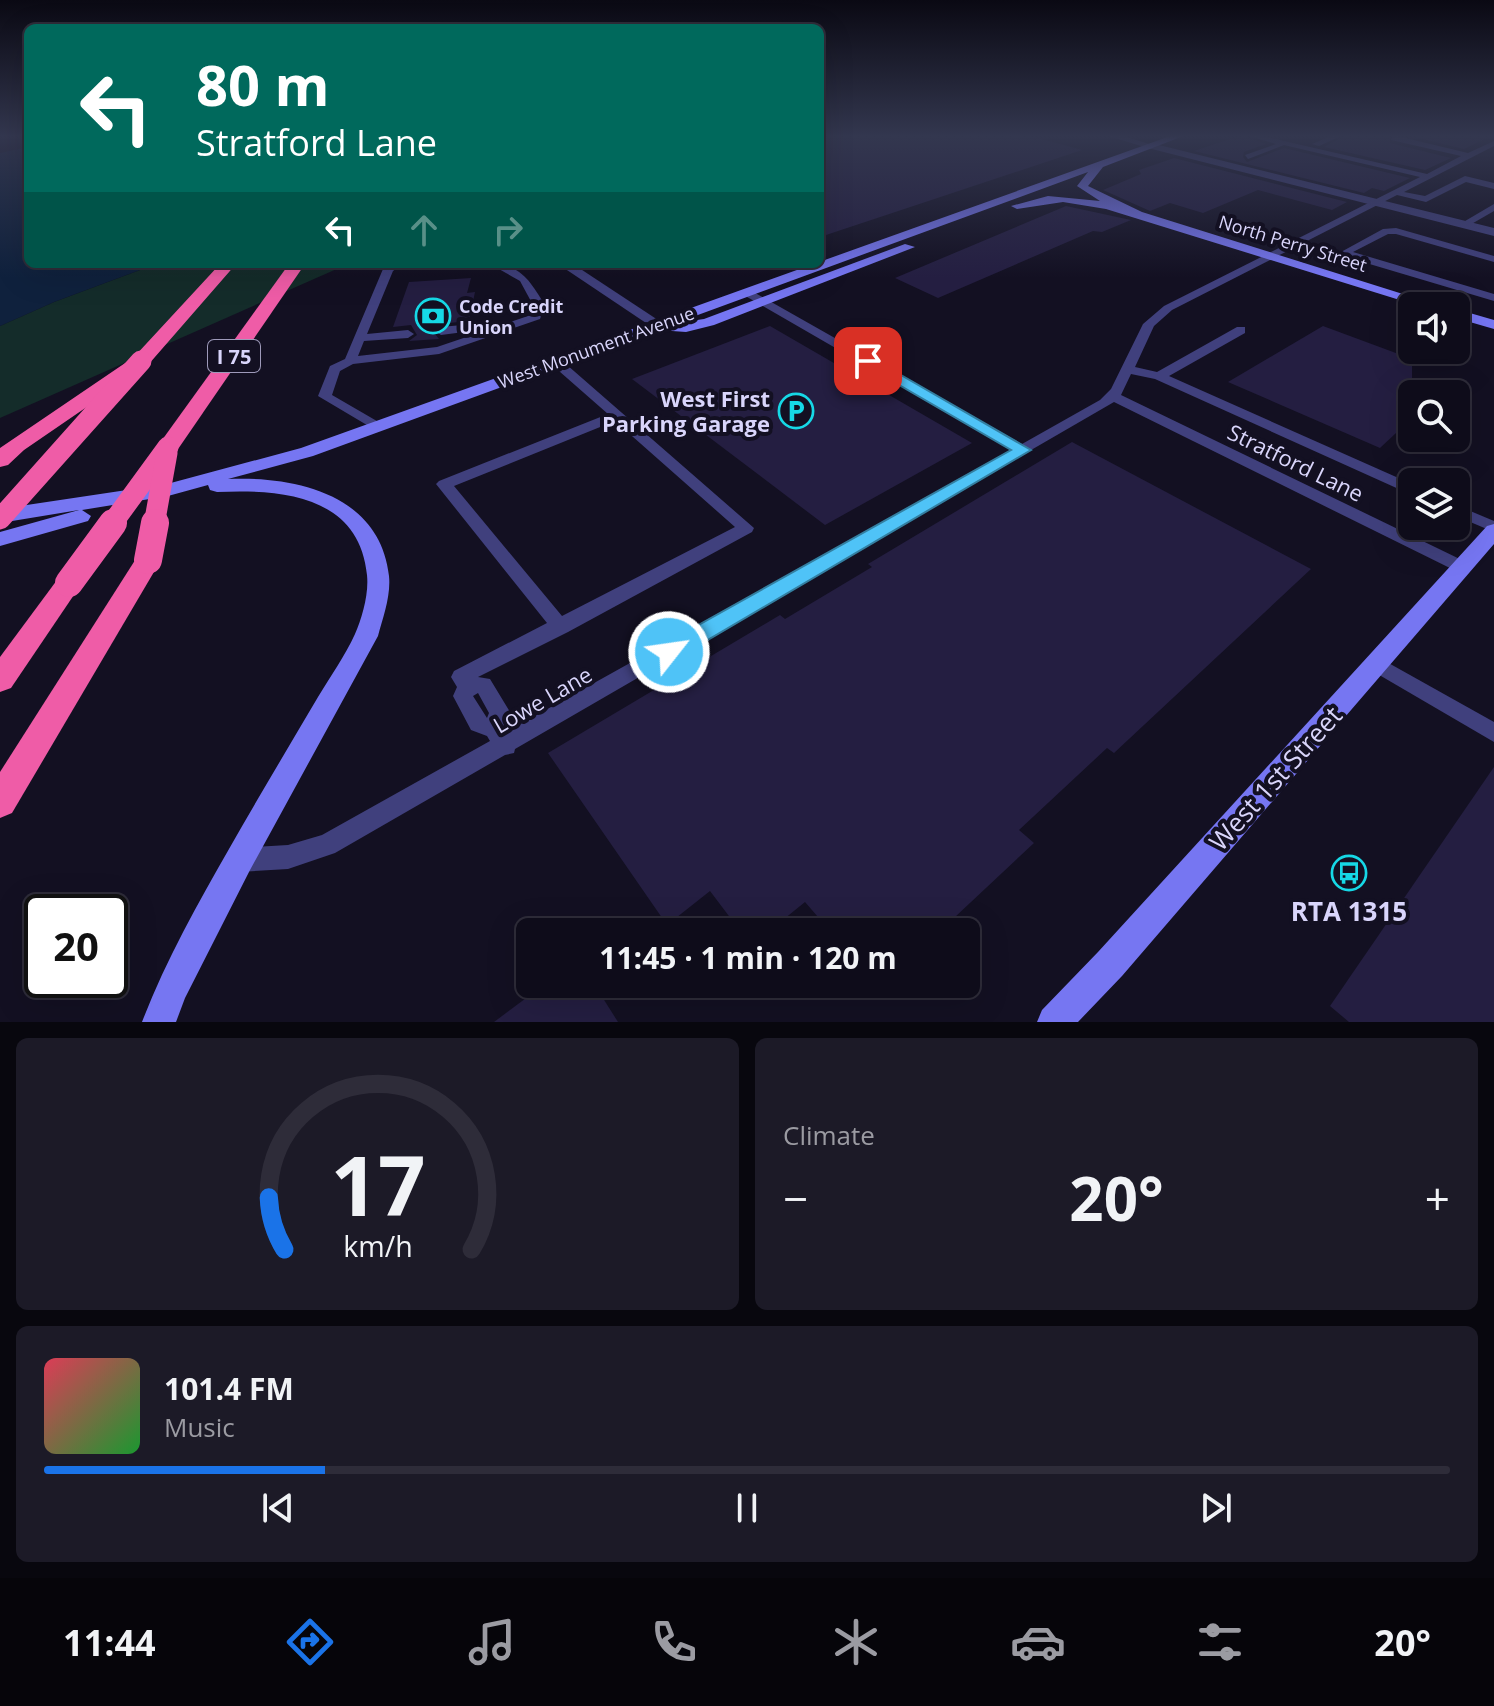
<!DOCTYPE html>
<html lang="en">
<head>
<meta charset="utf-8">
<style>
  :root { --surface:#0e0c1a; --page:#1c1a27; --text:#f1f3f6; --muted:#9b9ba2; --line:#2e2c39; --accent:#1a73e8 }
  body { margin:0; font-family:"Open Sans",sans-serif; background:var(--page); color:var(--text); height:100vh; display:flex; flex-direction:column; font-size:30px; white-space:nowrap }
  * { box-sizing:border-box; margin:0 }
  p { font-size:26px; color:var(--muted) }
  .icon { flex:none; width:44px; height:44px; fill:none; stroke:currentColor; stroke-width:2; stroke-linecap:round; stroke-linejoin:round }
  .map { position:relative; height:1022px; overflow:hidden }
  .panel { display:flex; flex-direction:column; gap:16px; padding:16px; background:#08070e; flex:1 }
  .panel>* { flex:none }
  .top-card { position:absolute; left:24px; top:24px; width:800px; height:244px; border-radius:12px; box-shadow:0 8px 32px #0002,0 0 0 2px var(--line); background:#00695c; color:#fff; overflow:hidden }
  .buttons { position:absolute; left:1398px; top:292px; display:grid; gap:16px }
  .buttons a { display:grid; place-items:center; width:72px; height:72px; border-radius:12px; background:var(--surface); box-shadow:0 8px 32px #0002,0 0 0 2px var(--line); font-size:40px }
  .speed { position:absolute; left:24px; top:894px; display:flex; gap:16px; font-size:40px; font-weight:700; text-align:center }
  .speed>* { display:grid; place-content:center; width:104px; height:104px; border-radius:50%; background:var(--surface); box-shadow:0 8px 32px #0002,0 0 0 2px var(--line); line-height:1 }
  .speed .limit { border:4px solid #111; border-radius:12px; background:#fff; color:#111 }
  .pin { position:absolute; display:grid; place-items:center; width:68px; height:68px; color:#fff; margin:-34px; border-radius:16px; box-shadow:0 4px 12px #0006 }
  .me { position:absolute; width:88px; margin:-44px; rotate:60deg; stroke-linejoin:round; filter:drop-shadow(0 0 6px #0008) }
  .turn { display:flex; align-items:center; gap:28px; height:168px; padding:0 40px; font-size:36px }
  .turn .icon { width:104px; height:104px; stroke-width:2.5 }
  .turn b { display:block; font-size:56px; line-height:68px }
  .lanes { display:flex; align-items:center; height:76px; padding:0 40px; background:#0003; justify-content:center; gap:40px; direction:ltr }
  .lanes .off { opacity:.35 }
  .big { font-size:60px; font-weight:700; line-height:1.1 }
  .panel .card { flex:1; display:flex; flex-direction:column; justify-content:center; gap:12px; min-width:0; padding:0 28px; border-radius:12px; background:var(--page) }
  .panel .dial { align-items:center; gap:0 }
  .dial svg { height:208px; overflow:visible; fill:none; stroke:var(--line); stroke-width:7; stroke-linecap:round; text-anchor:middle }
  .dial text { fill:var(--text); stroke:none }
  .song { display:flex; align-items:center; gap:24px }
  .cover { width:96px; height:96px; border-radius:12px; background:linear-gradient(135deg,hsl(350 70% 55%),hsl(130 70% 35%)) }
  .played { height:8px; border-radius:4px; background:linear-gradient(90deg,var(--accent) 20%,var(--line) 20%) }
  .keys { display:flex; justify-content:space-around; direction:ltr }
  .heat { display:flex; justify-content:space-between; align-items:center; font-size:44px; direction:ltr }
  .panel .tiles { flex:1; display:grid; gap:16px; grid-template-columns:1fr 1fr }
  .card:last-child { grid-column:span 2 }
  .trip { position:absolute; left:516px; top:918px; width:464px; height:80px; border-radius:12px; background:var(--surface); box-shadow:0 8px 32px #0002,0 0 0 2px var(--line); font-weight:700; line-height:80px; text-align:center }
  .menu { display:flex; height:128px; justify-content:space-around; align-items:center; background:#06050a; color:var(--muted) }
  .menu .icon { width:56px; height:56px }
  .menu .selected { color:var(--accent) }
  .menu b { font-size:36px; color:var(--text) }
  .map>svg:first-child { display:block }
  .green { fill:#142c2a }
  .water { fill:#0f213d }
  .building { fill:#241e41 }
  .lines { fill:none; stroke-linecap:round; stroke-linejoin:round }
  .service { fill:#40407d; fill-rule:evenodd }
  .minor { fill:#40407d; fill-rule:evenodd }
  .tertiary { fill:#40407d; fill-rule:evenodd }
  .secondary { fill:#7676f2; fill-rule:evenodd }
  .motorway { fill:#ef5ca7; fill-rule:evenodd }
  .motorway-bridge-far1 { stroke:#ef5ca7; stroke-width:21 }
  .motorway-bridge { stroke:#ef5ca7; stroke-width:28 }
  .route { fill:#4fc3f7; stroke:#337fa1; stroke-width:2 }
  .labels { text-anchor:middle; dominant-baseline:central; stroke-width:8; stroke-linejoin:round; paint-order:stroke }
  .far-street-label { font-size:18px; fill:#d9d5fb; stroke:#131022 }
  .far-poi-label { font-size:18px; font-weight:bold; fill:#d9d5fb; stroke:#131022; text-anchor:start }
  .shield { fill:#131022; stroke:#9e9aba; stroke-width:2 }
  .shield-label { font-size:20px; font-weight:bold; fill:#d9d5fb }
  .poi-label { font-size:22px; font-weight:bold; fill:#d9d5fb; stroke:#131022; text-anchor:end }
  .street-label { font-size:22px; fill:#d9d5fb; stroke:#131022 }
  .near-street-label { font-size:26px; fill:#d9d5fb; stroke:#131022 }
  .near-poi-label { font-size:26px; font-weight:bold; fill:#d9d5fb; stroke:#131022 }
</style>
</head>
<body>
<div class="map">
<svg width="1494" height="1022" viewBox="0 0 1494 1022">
  <rect width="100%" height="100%" fill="#131022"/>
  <!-- green -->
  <path class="green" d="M156,264H348L0,418V326L54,302Z"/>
  <!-- water -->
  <path class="water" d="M28,147V264H156L54,302L0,326V153Z"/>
  <!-- building -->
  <g class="building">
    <path d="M820,135H1027L1082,150L820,237Z"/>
    <path d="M1242,135L1266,144L1244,152L1243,157L1247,162L1284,148L1410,178L1384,191L1372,188L1364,193L1194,151Z"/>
    <path d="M1346,135H1390V143L1451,158L1425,170L1324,147Z"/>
    <path d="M1405,135H1493L1464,149Z"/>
    <path d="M1174,158L1347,202L1332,210L1258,190L1203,213L1170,203L1150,211L1103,190L1141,174L1139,170Z"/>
    <path d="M1066,206L1131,220L1102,232L1093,231L938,298L895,278Z"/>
    <path d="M471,278L467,293L475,292L469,321L439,324L432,330L439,339L409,341L417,335L411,325L393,327L409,282Z"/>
    <path d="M770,326L972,443L825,525L632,379Z"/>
    <path d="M1323,326L1412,359V418L1380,448L1228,382Z"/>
    <path d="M1072,442L1311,569L1114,753L1107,748L1019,830L1034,843L939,932H831L805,902L768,932H741L710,891L667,925L548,753L780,615L785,619L872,567L868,564Z"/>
    <path d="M1494,767V1022H1349L1330,1006Z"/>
    <path d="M545,984H594L618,1022H494Z"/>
  </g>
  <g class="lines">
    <!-- service -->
    <g class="service">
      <path d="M1245,135H1258L1427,174L1461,156L1391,140L1393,135L1468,153L1494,141V146L1404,192L1425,196L1465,176L1494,183V189L1466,182L1426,202L1397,195L1172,310L1154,326L1135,367L1157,372L1237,327H1245V333L1169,376L1412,484V495L1155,379L1131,374L1121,395L1468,563L1471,567L1468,571H1456L1114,402L515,749L514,753L505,755L335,853L288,869L239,872L230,868L227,860L230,852L239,848L288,845L322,835L490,741L487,736L471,730L453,696L457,687L451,677L454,671L547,623L436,484L439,481L608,414L551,364V358H559L754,528L752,532L568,632L478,677L490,679L510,712L505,728L508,731L1012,450L742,294V290H750L1022,444L1100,400L1111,389L1143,324L1164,306L1420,177L1284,145L1248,159L1245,155L1276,144ZM615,421L735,527L562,616L454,486ZM478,693L489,713L487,718L473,696Z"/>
      <path d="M1333,135H1343L1319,146L1312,144Z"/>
      <path d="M1494,204V211L1468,226L1460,224Z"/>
      <path d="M1396,228L1494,256V262L1396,234H1388L1353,252L1494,294V301L1346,257L1341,252L1383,229Z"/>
      <path d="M389,264H402L393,271L367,334L408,330L414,334L408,338L364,341L358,356L437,347L531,315L533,305L520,281L490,264C521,264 530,281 545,305L540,319L439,354L353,364L340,371L332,395L382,424L384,427L377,431L318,396L330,366L345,359L383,269Z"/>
      <path d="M483,323L489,327L487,329L441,335L435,331L441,327Z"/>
      <path d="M1456,505L1494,521V532L1456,516Z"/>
      <path d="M1376,656L1494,722V742L1369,669L1366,664L1369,659Z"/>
    </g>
    <!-- minor -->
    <g class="minor">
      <path d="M1105,135H1120L1156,146L1151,149Z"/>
      <path d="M558,264H573L664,324L657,328L652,327Z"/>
    </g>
    <!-- tertiary -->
    <path class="tertiary" d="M1151,143L1494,228V236L1148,148Z"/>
    <!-- secondary -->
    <g class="secondary">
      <path d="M1173,135H1186L1103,167L1088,186L1142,212L1441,306H1419L1106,209L1063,202L1017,209L1011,206L1048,196L1100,201L1077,186L1088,172L676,323L704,319L905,244L915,247L714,325L686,332L658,330L313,456L228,479C297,476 380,495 389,576C391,596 383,617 378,636L250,870L185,998L176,1022H142C165,962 197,905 229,849C258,798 288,748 318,697C330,677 345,656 355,634C362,618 369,594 367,575C359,495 281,489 217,492L210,490L208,485L168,496L82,510L91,516L88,521L0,546V532L79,510L0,523V509L167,484L301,448Z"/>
      <path d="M1456,309L1494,320V329L1456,318Z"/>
      <path d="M1494,524V544L1122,976L1078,1022H1037L1042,1010L1098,952L1487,526Z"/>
    </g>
    <!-- motorway -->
    <g class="motorway">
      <path d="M220,264H236L148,365L24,450L8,465L0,467V448L134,357Z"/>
      <path d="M289,264H305L176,452H160L157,447Z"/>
      <path d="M148,551L157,554L161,560L12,813L0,818V772L139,554Z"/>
      <path d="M69,574L78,576L82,583L11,688L0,692V657L60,576Z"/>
    </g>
    <!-- motorway-bridge-far1 -->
    <g class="motorway-bridge-far1">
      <path d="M0,519L141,361"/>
      <path d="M111,525L168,447"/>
      <path d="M154,525L167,453"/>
    </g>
    <!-- motorway-bridge -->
    <g class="motorway-bridge">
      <path d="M148,560L155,523"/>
      <path d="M69,583L113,523"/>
    </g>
  </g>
  <!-- sky -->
  <linearGradient id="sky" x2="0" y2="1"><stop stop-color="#0a0913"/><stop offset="0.49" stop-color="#33374f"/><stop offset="1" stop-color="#33374f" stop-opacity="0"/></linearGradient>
  <rect width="1494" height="278" fill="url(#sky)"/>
  <!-- route -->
  <path class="route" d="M868,356L1031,450L677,658L669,661L661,658L658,652L661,646L1011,450L863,364L861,361Z"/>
  <!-- icons -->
  <defs>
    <g id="bank-ring" transform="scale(1.8)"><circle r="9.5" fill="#131022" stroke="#16d8e6" stroke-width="1.5"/><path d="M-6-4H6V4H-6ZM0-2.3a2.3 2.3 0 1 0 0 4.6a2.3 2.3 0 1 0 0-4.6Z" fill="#16d8e6"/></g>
    <g id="parking-ring" transform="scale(1.8)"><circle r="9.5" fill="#131022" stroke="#16d8e6" stroke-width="1.5"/><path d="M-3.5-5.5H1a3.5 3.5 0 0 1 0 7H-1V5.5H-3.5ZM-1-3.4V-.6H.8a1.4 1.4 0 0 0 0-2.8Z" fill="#16d8e6"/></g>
    <g id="bus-ring" transform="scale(1.8)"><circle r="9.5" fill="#131022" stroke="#16d8e6" stroke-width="1.5"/><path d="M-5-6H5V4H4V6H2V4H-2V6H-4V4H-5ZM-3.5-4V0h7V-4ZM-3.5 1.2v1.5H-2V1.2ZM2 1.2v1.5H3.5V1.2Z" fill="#16d8e6"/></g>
  </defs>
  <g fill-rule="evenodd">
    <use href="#bank-ring" x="433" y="316"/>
    <use href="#parking-ring" x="796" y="411"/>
    <use href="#bus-ring" x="1349" y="873"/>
  </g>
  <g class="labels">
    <!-- far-street labels -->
    <g class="far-street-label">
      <text transform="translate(1293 243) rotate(17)">North Perry Street</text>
      <text transform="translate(596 347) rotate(-20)">West Monument Avenue</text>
    </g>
    <!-- far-poi labels -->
    <g class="far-poi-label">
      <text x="459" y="306">Code Credit<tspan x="459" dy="21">Union</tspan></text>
    </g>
    <!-- shield labels -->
    <rect class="shield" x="208" y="340" width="52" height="32" rx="6"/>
    <g class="shield-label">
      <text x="234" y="356">I 75</text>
    </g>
    <!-- poi labels -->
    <g class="poi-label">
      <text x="770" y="398">West First<tspan x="770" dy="25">Parking Garage</tspan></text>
    </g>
    <!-- street labels -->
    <g class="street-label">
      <text transform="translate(1296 462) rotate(26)">Stratford Lane</text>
      <text transform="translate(542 699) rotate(-30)">Lowe Lane</text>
    </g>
    <!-- near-street labels -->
    <g class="near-street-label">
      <text transform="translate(1275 778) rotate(-48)">West 1st Street</text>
    </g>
    <!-- near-poi labels -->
    <g class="near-poi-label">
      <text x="1349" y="911">RTA 1315</text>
    </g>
  </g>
</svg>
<div class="buttons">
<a><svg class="icon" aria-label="sound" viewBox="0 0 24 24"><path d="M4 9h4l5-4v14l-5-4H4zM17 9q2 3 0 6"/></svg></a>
<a><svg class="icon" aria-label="search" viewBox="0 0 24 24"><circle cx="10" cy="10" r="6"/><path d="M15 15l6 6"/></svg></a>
<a><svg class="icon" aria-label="layers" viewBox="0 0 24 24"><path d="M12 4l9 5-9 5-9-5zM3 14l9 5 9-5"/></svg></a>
</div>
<div class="speed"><div class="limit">20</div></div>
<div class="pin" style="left:868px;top:361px;background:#d93025"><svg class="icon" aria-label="arrive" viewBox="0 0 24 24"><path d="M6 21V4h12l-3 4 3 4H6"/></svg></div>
<svg class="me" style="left:669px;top:652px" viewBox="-20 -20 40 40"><circle r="17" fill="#4fc3f7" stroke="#fff" stroke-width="3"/><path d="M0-11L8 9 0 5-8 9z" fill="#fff"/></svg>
<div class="trip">11:45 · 1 min · 120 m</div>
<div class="top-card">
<div class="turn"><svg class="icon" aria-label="left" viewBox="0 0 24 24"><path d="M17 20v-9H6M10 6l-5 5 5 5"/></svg><div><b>80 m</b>Stratford Lane</div></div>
<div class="lanes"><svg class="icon" aria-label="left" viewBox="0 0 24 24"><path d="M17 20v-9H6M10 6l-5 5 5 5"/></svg><svg class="icon off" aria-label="ahead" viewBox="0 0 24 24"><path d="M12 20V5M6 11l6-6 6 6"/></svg><svg class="icon off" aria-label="right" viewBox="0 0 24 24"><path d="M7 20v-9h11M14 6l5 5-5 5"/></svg></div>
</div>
</div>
<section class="panel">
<div class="tiles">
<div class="card dial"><svg viewBox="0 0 100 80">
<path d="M14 69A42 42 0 1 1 86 69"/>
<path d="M14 69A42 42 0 0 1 8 49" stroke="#1a73e8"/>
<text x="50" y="56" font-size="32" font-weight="700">17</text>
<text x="50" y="72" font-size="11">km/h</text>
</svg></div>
<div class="card"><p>Climate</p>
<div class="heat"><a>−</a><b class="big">20°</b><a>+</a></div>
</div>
<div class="card">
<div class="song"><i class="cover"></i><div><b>101.4 FM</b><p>Music</p></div></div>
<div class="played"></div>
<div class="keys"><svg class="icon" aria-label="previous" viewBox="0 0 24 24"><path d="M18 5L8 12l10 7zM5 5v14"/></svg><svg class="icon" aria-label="pause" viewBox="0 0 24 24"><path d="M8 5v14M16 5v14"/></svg><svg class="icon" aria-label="next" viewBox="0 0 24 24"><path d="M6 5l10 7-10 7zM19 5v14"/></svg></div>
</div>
</div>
</section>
<nav class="menu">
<b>11:44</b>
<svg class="icon selected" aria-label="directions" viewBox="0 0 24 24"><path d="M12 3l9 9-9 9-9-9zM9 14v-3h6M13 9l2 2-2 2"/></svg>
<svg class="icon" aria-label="music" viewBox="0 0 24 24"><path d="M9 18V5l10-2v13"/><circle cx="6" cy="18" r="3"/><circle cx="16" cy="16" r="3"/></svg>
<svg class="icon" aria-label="phone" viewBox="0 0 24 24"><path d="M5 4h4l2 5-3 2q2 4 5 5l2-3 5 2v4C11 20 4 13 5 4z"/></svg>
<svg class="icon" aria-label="climate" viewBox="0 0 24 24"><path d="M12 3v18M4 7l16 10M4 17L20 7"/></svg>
<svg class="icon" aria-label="car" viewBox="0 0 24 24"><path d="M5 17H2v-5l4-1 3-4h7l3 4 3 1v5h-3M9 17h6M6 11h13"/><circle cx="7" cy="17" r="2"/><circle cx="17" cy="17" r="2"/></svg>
<svg class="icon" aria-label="filters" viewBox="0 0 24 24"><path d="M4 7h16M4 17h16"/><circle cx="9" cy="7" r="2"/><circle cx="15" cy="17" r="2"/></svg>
<b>20°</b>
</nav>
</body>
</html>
